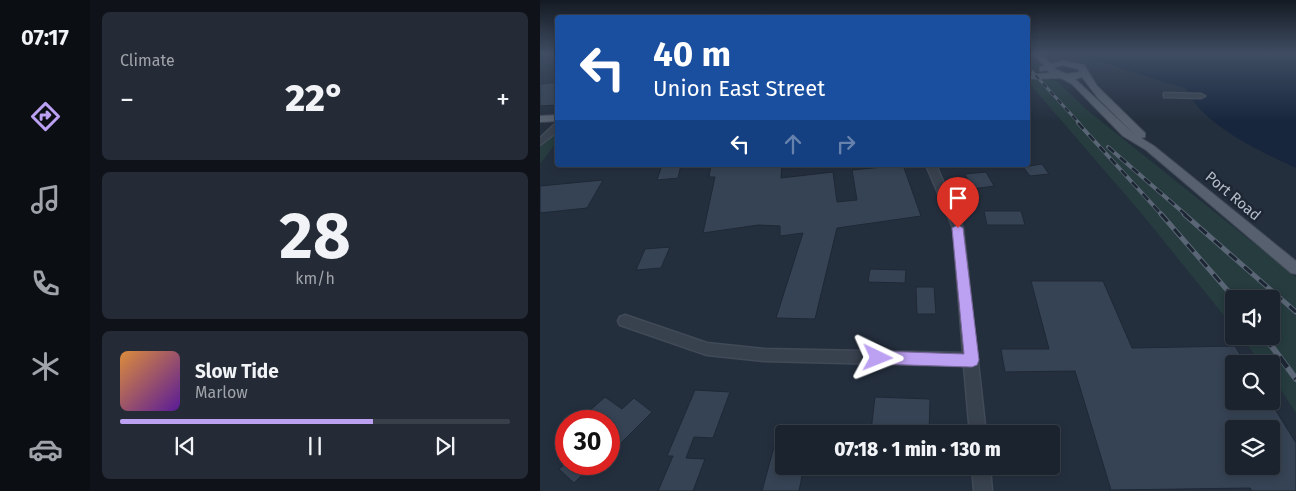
<!DOCTYPE html>
<html lang="en">
<head>
<meta charset="utf-8">
<style>
  :root { --surface:#1b232e; --page:#242b36; --text:#f1f3f6; --muted:#a0a4aa; --line:#39404a; --accent:#bca0f2 }
  body { margin:0; font-family:"Fira Sans",sans-serif; background:var(--page); color:var(--text); height:100vh; display:flex; flex-direction:column; font-size:19px; white-space:nowrap }
  * { box-sizing:border-box; margin:0 }
  p { font-size:16px; color:var(--muted) }
  .icon { flex:none; width:28px; height:28px; fill:none; stroke:currentColor; stroke-width:2; stroke-linecap:round; stroke-linejoin:round }
  .map { position:relative; flex:1; overflow:hidden }
  .details { display:flex; flex-direction:column; gap:12px; padding:12px; background:#0f1319; width:450px }
  .details>* { flex:none }
  .top-card { position:absolute; left:15px; top:15px; width:475px; height:152px; border-radius:5px; box-shadow:0 2px 8px #0003,0 0 0 1px var(--line); background:#1a4fa0; color:#fff; overflow:hidden }
  .controls { position:absolute; left:685px; top:290px; display:grid; gap:10px }
  .controls a { display:grid; place-items:center; width:55px; height:55px; border-radius:5px; background:var(--surface); box-shadow:0 2px 8px #0003,0 0 0 1px var(--line); font-size:25px }
  .speed { position:absolute; left:15px; top:410px; display:flex; gap:10px; font-size:25px; font-weight:700; text-align:center }
  .speed>* { display:grid; place-content:center; width:65px; height:65px; border-radius:50%; background:var(--surface); box-shadow:0 2px 8px #0003,0 0 0 1px var(--line); line-height:1 }
  .speed .limit { border:8px solid #d22; background:#fff; color:#111 }
  .pin { position:absolute; display:grid; place-items:center; width:42px; height:42px; color:#fff; margin:-51px -21px; border-radius:50% 50% 50% 0; rotate:-45deg; box-shadow:0 0 5px #0007 }
  .pin .icon { rotate:45deg }
  .me { position:absolute; width:55px; margin:-28px; rotate:92deg; stroke-linejoin:round; filter:drop-shadow(0 0 4px #0008) }
  .turn { display:flex; align-items:center; gap:18px; height:105px; padding:0 15px; font-size:22px }
  .turn .icon { width:65px; height:65px; stroke-width:2.5 }
  .turn b { display:block; font-size:35px; line-height:42px }
  .lanes { display:flex; align-items:center; height:48px; padding:0 15px; background:#0003; justify-content:center; gap:25px; direction:ltr }
  .lanes .off { opacity:.35 }
  .big { font-size:38px; font-weight:800; line-height:1.1 }
  .details .widget { flex:1; display:flex; flex-direction:column; justify-content:center; gap:8px; min-width:0; padding:0 18px; border-radius:8px; background:var(--page) }
  .details .dial { align-items:center; gap:0 }
  .dial b { font-size:65px; line-height:1 }
  .song { display:flex; align-items:center; gap:15px }
  .cover { width:60px; height:60px; border-radius:8px; background:linear-gradient(135deg,hsl(30 70% 55%),hsl(270 70% 35%)) }
  .played { height:5px; border-radius:2px; background:linear-gradient(90deg,var(--accent) 65%,var(--line) 65%) }
  .keys { display:flex; justify-content:space-around; direction:ltr }
  .heat { display:flex; justify-content:space-between; align-items:center; font-size:28px; direction:ltr }
  .trip { position:absolute; left:235px; top:425px; width:285px; height:50px; border-radius:5px; background:var(--surface); box-shadow:0 2px 8px #0003,0 0 0 1px var(--line); font-weight:800; line-height:50px; text-align:center }
  main { display:flex; flex:1; min-height:0 }
  .menu { display:flex; flex-direction:column; width:90px; justify-content:space-around; align-items:center; background:#0b0e12; color:var(--muted) }
  .menu .icon { width:35px; height:35px }
  .menu .on { color:var(--accent) }
  .menu b { font-size:22px; color:var(--text) }
  .map>svg:first-child { display:block }
  .green { fill:#263c3f }
  .water { fill:#17263c }
  .building { fill:#364354; stroke:#1f2835; fill-rule:evenodd }
  .lines { fill:none; stroke-linecap:round; stroke-linejoin:round }
  .minor-casing { stroke:#414a57; stroke-width:3 }
  .major-casing { stroke:#414a57; stroke-width:2 }
  .minor { fill:#38414e; fill-rule:evenodd }
  .major { fill:#56606e; fill-rule:evenodd }
  .rail-far3-casing { stroke:#5a6575; stroke-width:3 }
  .rail-far2-casing { stroke:#5a6575; stroke-width:4 }
  .rail-far1-casing { stroke:#5a6575; stroke-width:5 }
  .rail-casing { stroke:#5a6575; stroke-width:6 }
  .rail-far3 { stroke:#1d2633; stroke-width:2; stroke-dasharray:5.5; stroke-linecap:butt }
  .rail-far2 { stroke:#1d2633; stroke-width:2.5; stroke-dasharray:8; stroke-linecap:butt }
  .rail-far1 { stroke:#1d2633; stroke-width:3; stroke-dasharray:10; stroke-linecap:butt }
  .rail { stroke:#1d2633; stroke-width:4.5; stroke-dasharray:13; stroke-linecap:butt }
  .route { fill:#bca0f2; stroke:#7a689d }
  .labels { text-anchor:middle; dominant-baseline:central; stroke-width:5; stroke-linejoin:round; paint-order:stroke }
  .street-label { font-size:15px; fill:#b4bcc9; stroke:#1d2633 }
</style>
</head>
<body>
<main>
<nav class="menu">
<b>07:17</b>
<svg class="icon on" aria-label="directions" viewBox="0 0 24 24"><path d="M12 3l9 9-9 9-9-9zM9 14v-3h6M13 9l2 2-2 2"/></svg>
<svg class="icon" aria-label="music" viewBox="0 0 24 24"><path d="M9 18V5l10-2v13"/><circle cx="6" cy="18" r="3"/><circle cx="16" cy="16" r="3"/></svg>
<svg class="icon" aria-label="phone" viewBox="0 0 24 24"><path d="M5 4h4l2 5-3 2q2 4 5 5l2-3 5 2v4C11 20 4 13 5 4z"/></svg>
<svg class="icon" aria-label="climate" viewBox="0 0 24 24"><path d="M12 3v18M4 7l16 10M4 17L20 7"/></svg>
<svg class="icon" aria-label="car" viewBox="0 0 24 24"><path d="M5 17H2v-5l4-1 3-4h7l3 4 3 1v5h-3M9 17h6M6 11h13"/><circle cx="7" cy="17" r="2"/><circle cx="17" cy="17" r="2"/></svg>
</nav>
<section class="details">
<div class="widget"><p>Climate</p>
<div class="heat"><a>−</a><b class="big">22°</b><a>+</a></div>
</div>
<div class="widget dial"><b>28</b><p>km/h</p></div>
<div class="widget">
<div class="song"><i class="cover"></i><div><b>Slow Tide</b><p>Marlow</p></div></div>
<div class="played"></div>
<div class="keys"><svg class="icon" aria-label="previous" viewBox="0 0 24 24"><path d="M18 5L8 12l10 7zM5 5v14"/></svg><svg class="icon" aria-label="pause" viewBox="0 0 24 24"><path d="M8 5v14M16 5v14"/></svg><svg class="icon" aria-label="next" viewBox="0 0 24 24"><path d="M6 5l10 7-10 7zM19 5v14"/></svg></div>
</div>
</section>
<div class="map">
<svg width="756" height="491" viewBox="0 0 756 491">
  <rect width="100%" height="100%" fill="#242f3e"/>
  <!-- green -->
  <g class="green">
    <path d="M504,78L517,81L547,110L756,277V413L731,375V364H722L700,336H731V299H694V328L602,214L488,82V79Z"/>
    <path d="M17,133V142L0,164V147Z"/>
  </g>
  <!-- water -->
  <path class="water" d="M528,54H756V168C723,153 687,136 661,110C655,104 650,95 645,88C605,77 568,62 528,54Z"/>
  <!-- building -->
  <g class="building">
    <path d="M18,82V105L0,106V84Z"/>
    <path d="M502,164L509,174L490,176L483,167Z"/>
    <path d="M122,165H141L138,178L117,180Z"/>
    <path d="M171,165H242L241,178L293,172L297,202L317,200L312,170L363,165L381,216L297,228L275,319L236,318L263,233L240,236V226L218,225L163,233L175,177H169Z"/>
    <path d="M446,172L454,186L432,189L425,174Z"/>
    <path d="M63,180L47,208L0,213V186Z"/>
    <path d="M444,211H481L485,225H447Z"/>
    <path d="M130,247L121,268L96,270L105,249Z"/>
    <path d="M330,269L366,270L365,283L328,282Z"/>
    <path d="M491,281H563L592,348L695,346L706,364H694V401H730L756,443V491H712L710,488L571,490L535,371L465,372L461,349H509ZM694,429H731V466H694Z"/>
    <path d="M376,287H394L396,314H377Z"/>
    <path d="M155,390L190,392L173,438L154,437L146,458L165,459L153,491H118L133,456H127Z"/>
    <path d="M65,397L82,409L94,398L112,412L77,447L74,444L69,449V421H38Z"/>
    <path d="M335,397L390,399L389,434L331,431Z"/>
    <path d="M235,443H244V466H264L259,491H222Z"/>
    <path d="M25,464H53L34,483L19,469Z"/>
  </g>
  <g class="lines">
    <!-- minor casing -->
    <g class="minor-casing">
      <g id="minor">
        <path d="M624,93L661,94L665,96L661,98L627,97H624Z"/>
        <path d="M15,124H18V131L0,145V138Z"/>
        <path d="M386,165H396L423,228L446,434H430L424,366L225,361L167,355L80,325L78,321L80,317L85,315L167,343L225,349L423,353L413,228Z"/>
        <path d="M432,466H450L452,491H434Z"/>
      </g>
    </g>
    <!-- major casing -->
    <g class="major-casing">
      <g id="major">
        <path d="M493,54H500L511,64L522,61L544,65L557,86L605,133V137L601,138L614,146L756,261V274L751,273L606,150L583,136L532,84L521,78L488,79V75L510,73L507,70L500,71V67L505,66ZM522,65L538,69L540,72L527,74L515,69V67ZM542,77L558,98L595,135L535,79Z"/>
        <path d="M18,115V121L0,122V116Z"/>
      </g>
    </g>
    <!-- minor -->
    <use href="#minor" class="minor"/>
    <!-- major -->
    <use href="#major" class="major"/>
    <!-- rail-far3 casing -->
    <g class="rail-far3-casing">
      <path id="rail-far3" d="M488,67L540,124"/>
    </g>
    <!-- rail-far2 casing -->
    <g class="rail-far2-casing">
      <g id="rail-far2">
        <path d="M538,123L622,215"/>
        <path d="M568,147L646,215"/>
      </g>
    </g>
    <!-- rail-far1 casing -->
    <g class="rail-far1-casing">
      <g id="rail-far1">
        <path d="M621,214L695,299"/>
        <path d="M644,214L756,312"/>
      </g>
    </g>
    <!-- rail casing -->
    <g class="rail-casing">
      <path id="rail" d="M724,336L756,379"/>
    </g>
    <!-- rail-far3 -->
    <use href="#rail-far3" class="rail-far3"/>
    <!-- rail-far2 -->
    <use href="#rail-far2" class="rail-far2"/>
    <!-- rail-far1 -->
    <use href="#rail-far1" class="rail-far1"/>
    <!-- rail -->
    <use href="#rail" class="rail"/>
  </g>
  <!-- sky -->
  <linearGradient id="sky" x2="0" y2="1"><stop stop-color="#141a22"/><stop offset="0.44" stop-color="#3f4d63"/><stop offset="1" stop-color="#3f4d63" stop-opacity="0"/></linearGradient>
  <rect width="756" height="122" fill="url(#sky)"/>
  <!-- route -->
  <path class="route" d="M418,225L423,228L439,360L437,365L432,367L338,364L333,362L331,358L333,353L338,351L424,354L412,228Z"/>
  <g class="labels">
    <!-- street labels -->
    <g class="street-label">
      <text transform="translate(693 196) rotate(40)">Port Road</text>
    </g>
  </g>
</svg>
<div class="controls">
<a><svg class="icon" aria-label="sound" viewBox="0 0 24 24"><path d="M4 9h4l5-4v14l-5-4H4zM17 9q2 3 0 6"/></svg></a>
<a><svg class="icon" aria-label="search" viewBox="0 0 24 24"><circle cx="10" cy="10" r="6"/><path d="M15 15l6 6"/></svg></a>
<a><svg class="icon" aria-label="layers" viewBox="0 0 24 24"><path d="M12 4l9 5-9 5-9-5zM3 14l9 5 9-5"/></svg></a>
</div>
<div class="speed"><div class="limit">30</div></div>
<div class="pin" style="left:418px;top:228px;background:#d93025"><svg class="icon" aria-label="arrive" viewBox="0 0 24 24"><path d="M6 21V4h12l-3 4 3 4H6"/></svg></div>
<svg class="me" style="left:338px;top:358px" viewBox="-20 -20 40 40"><path d="M0-17L14 15 0 8-14 15z" fill="#bca0f2" stroke="#fff" stroke-width="4"/></svg>
<div class="trip">07:18 · 1 min · 130 m</div>
<div class="top-card">
<div class="turn"><svg class="icon" aria-label="left" viewBox="0 0 24 24"><path d="M17 20v-9H6M10 6l-5 5 5 5"/></svg><div><b>40 m</b>Union East Street</div></div>
<div class="lanes"><svg class="icon" aria-label="left" viewBox="0 0 24 24"><path d="M17 20v-9H6M10 6l-5 5 5 5"/></svg><svg class="icon off" aria-label="ahead" viewBox="0 0 24 24"><path d="M12 20V5M6 11l6-6 6 6"/></svg><svg class="icon off" aria-label="right" viewBox="0 0 24 24"><path d="M7 20v-9h11M14 6l5 5-5 5"/></svg></div>
</div>
</div>
</main>
</body>
</html>
